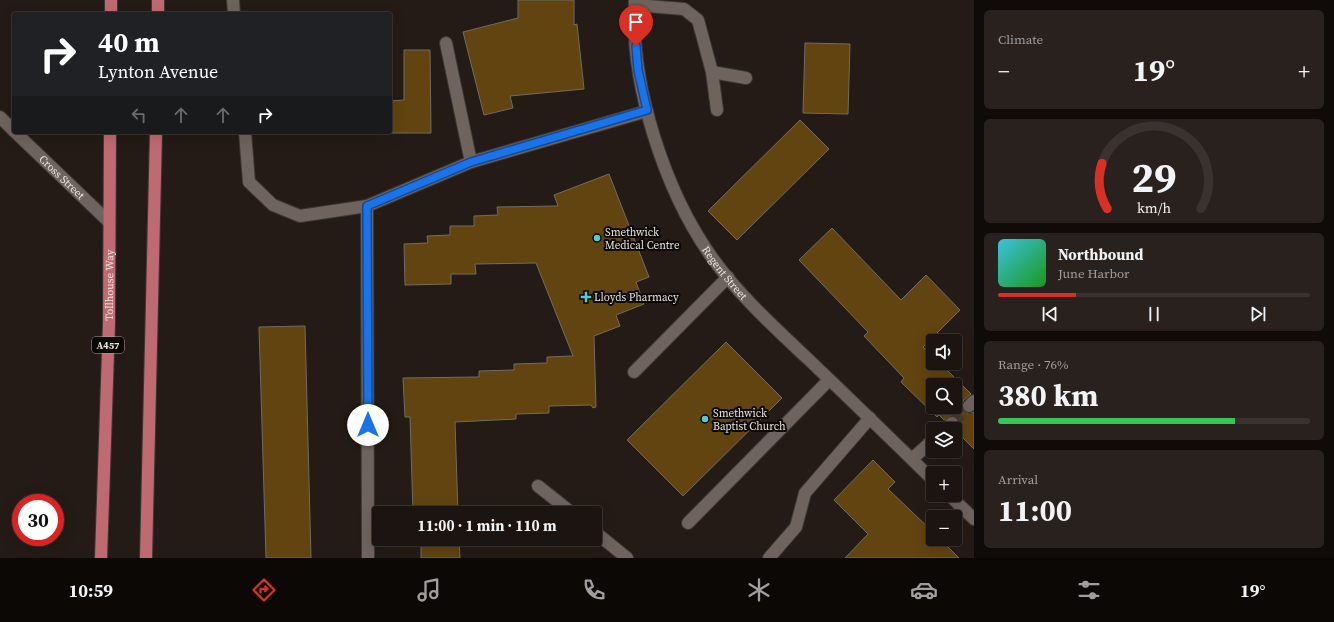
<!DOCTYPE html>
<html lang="en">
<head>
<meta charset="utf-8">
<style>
  :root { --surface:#1b1410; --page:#28211e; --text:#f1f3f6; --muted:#a09e9f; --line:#393330; --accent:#d93025 }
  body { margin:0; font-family:"Source Serif 4",serif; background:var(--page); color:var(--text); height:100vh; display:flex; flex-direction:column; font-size:15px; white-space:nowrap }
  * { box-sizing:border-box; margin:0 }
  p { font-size:13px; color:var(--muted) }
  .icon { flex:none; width:22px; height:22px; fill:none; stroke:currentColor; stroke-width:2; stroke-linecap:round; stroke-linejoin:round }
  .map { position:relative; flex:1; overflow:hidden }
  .panel { display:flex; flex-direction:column; gap:10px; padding:10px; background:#0f0b09; width:360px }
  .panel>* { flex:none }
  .top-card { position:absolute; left:12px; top:12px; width:380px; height:122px; border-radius:4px; box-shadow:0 4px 16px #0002,0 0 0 1px var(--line); background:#202124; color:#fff; overflow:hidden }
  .fabs { position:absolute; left:926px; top:334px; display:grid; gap:8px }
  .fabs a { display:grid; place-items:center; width:36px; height:36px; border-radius:4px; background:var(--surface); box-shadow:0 4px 16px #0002,0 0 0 1px var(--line); font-size:20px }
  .speed { position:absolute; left:12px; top:494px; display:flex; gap:8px; font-size:20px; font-weight:700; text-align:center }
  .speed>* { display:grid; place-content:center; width:52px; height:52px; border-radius:50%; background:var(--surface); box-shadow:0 4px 16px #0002,0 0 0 1px var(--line); line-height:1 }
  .speed .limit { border:6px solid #d22; background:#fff; color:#111 }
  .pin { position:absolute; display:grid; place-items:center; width:34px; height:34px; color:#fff; margin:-41px -17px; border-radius:50% 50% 50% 0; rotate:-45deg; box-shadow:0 0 4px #0007 }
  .pin .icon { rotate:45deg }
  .me { position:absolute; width:44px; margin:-22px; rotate:0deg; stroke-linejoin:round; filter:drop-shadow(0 0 3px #0008) }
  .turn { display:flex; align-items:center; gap:14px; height:84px; padding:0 20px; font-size:18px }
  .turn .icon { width:52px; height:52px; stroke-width:2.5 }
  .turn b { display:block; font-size:28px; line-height:34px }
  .lanes { display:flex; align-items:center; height:38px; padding:0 20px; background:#0003; justify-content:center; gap:20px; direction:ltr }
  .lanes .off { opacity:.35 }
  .big { font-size:30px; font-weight:700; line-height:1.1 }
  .panel .widget { flex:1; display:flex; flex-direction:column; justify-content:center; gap:6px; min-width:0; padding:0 14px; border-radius:6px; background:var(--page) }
  .panel .dial { align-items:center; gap:0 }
  .dial svg { height:104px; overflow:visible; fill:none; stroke:var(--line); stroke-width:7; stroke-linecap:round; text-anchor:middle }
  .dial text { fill:var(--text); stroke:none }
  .song { display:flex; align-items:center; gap:12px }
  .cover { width:48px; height:48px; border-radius:6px; background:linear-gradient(135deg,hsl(190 70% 55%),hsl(120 70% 35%)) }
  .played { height:4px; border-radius:2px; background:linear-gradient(90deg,var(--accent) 25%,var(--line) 25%) }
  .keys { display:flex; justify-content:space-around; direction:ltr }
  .heat { display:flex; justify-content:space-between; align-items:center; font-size:22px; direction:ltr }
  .charge { height:6px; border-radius:3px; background:linear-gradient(90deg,#34c759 76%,var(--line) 0) }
  .trip { position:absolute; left:372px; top:506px; width:230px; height:40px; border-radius:4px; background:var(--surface); box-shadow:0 4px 16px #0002,0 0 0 1px var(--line); font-weight:700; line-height:40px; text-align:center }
  .dock { display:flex; height:64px; justify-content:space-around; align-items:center; background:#0b0806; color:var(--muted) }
  .dock .icon { width:28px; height:28px }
  .dock .selected { color:var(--accent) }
  .dock b { font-size:18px; color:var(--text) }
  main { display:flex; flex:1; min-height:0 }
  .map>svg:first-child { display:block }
  .building { fill:#61440f; stroke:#736c62; fill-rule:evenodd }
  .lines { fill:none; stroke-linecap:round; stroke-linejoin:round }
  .minor-tunnel { stroke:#423934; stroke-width:12; stroke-dasharray:12 6; stroke-linecap:butt }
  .minor-casing { stroke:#3e3734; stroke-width:14 }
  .major-casing { stroke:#3e3734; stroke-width:14 }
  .minor { stroke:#6f635e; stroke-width:12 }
  .major { stroke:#bf6a71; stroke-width:12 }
  .route-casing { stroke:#114b97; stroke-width:10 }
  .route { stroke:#1a73e8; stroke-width:7 }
  .poi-dot { fill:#52ccd6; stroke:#0a0705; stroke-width:1.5 }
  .labels { text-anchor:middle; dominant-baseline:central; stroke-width:4; stroke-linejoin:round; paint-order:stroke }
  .shield { fill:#0a0705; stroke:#a7a19e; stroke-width:1 }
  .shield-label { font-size:10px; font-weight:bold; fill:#eae3e0 }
  .street-label { font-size:11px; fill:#eae3e0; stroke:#0a0705 }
  .poi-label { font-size:11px; fill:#eae3e0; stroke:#0a0705; text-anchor:start }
</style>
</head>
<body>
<main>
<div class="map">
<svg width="974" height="558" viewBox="0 0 974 558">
  <rect width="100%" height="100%" fill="#241b16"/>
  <!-- building -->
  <g class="building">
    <path d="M518,0H574V25L577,24L584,89L510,96L513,108L484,115L463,32L518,18Z"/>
    <path d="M805,43L850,44L848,114L803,113Z"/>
    <path d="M404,50H430L431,133H390V101L404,100Z"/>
    <path d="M800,120L829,149L737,240L708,211Z"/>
    <path d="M609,174L649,277L636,282L644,304L616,315L620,326L594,336L596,407L593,408L591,405L549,406V413L516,414V419L455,422L458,513H413L410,417H405L403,378L479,377V371L514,370V364L547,363V357L573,356L536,263L475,264L476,274H451V284L405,285L404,244L428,243L427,236L450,235V226H474V216L498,215L497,207L558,206L554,195Z"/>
    <path d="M832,228L901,300L926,275L960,310L923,347L933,357V363H940L971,394L963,401L962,408L967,413L974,412V449L955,430L959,425L957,418L951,416L944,420L939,415L937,417L901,382L904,378L864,336L868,332L799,260ZM933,385H955V407H933Z"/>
    <path d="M305,326L311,558H266L259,327Z"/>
    <path d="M726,342L782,398L683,496L627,440Z"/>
    <path d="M873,460L895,482L888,489L933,532V539H940L959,558H845L868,534L834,500Z"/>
    <path d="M421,539H459L460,558H421Z"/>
  </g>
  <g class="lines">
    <!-- minor-tunnel -->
    <path class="minor-tunnel" d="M952,423L969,406"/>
    <!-- minor casing -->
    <g class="minor-casing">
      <g id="minor">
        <path d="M233,0L234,14"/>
        <path id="s1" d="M635,0C629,83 665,192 713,259C740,296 774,327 807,358C849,398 891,439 933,480"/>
        <path d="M635,5L684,9L698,20L712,72L717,110"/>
        <path d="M446,43L471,162"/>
        <path d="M712,72L746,78"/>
        <path d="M0,117L14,131"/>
        <path id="s2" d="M15,132L109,222"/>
        <path d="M245,132L249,182L273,205L300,216L367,206L471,162L647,111"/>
        <path d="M367,206L368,558"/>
        <path d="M634,372L728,277"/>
        <path d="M969,406L974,401"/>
        <path d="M945,429L952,423"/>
        <path d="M912,459L933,440"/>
        <path d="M538,486L572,513"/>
        <path d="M949,495L974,519"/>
        <path d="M688,523L829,380"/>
        <path d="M595,532L627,558"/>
        <path d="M769,558L796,527L805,493L870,418"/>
      </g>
    </g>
    <!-- major casing -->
    <g class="major-casing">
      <g id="major">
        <path d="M111,14V0"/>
        <path d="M158,14V0"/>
        <path id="s3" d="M101,558L109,323L110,132"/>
        <path d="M146,558L156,132"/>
      </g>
    </g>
    <!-- minor -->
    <use href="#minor" class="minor"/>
    <!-- major -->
    <use href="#major" class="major"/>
  </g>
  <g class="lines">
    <!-- route casing -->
    <g class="route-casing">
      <path id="route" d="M368,425L367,206L471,162L647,110L638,70L636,46"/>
    </g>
    <!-- route -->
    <use href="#route" class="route"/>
  </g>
  <!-- markers -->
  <g class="poi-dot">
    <circle cx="597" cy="238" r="4"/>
    <path d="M584 291h4v4h4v4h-4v4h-4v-4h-4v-4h4z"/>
    <circle cx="705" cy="419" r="4"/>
  </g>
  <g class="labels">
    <!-- shield labels -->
    <rect class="shield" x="92" y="337" width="32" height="16" rx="3"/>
    <g class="shield-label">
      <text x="108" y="345">A457</text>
    </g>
    <!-- street labels -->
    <g class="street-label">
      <text stroke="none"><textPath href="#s2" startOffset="65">Cross Street</textPath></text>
      <text stroke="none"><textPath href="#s1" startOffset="293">Regent Street</textPath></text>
      <text stroke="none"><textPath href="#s3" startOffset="273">Tollhouse Way</textPath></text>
    </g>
    <!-- poi labels -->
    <g class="poi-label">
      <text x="605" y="232">Smethwick<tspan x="605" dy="13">Medical Centre</tspan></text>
      <text x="594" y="297">Lloyds Pharmacy</text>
      <text x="713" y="413">Smethwick<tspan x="713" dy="13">Baptist Church</tspan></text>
    </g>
  </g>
</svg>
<div class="fabs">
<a><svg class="icon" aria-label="sound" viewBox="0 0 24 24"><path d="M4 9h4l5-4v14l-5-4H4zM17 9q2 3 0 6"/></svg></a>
<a><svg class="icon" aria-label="search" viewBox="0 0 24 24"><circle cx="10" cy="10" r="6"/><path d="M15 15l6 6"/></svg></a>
<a><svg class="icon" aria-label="layers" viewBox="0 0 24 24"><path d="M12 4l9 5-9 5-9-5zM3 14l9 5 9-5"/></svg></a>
<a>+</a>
<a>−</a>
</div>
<div class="speed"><div class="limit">30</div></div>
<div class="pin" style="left:636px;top:46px;background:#d93025"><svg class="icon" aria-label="arrive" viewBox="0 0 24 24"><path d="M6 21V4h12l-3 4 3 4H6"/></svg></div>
<svg class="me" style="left:368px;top:425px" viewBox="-20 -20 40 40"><circle r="19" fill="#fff"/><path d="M0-13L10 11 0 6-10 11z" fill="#1a73e8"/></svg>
<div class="trip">11:00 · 1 min · 110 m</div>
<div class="top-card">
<div class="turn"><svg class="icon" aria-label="right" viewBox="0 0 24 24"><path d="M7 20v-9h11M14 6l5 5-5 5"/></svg><div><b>40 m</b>Lynton Avenue</div></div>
<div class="lanes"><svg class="icon off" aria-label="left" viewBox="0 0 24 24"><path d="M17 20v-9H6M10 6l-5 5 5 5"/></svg><svg class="icon off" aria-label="ahead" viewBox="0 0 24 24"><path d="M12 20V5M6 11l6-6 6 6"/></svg><svg class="icon off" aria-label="ahead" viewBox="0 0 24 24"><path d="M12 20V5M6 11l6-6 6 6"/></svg><svg class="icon" aria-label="right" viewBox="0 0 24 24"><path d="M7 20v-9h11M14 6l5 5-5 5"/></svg></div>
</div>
</div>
<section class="panel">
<div class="widget"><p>Climate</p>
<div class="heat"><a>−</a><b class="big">19°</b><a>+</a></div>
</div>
<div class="widget dial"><svg viewBox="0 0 100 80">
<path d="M14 69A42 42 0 1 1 86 69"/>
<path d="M14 69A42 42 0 0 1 10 34" stroke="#d93025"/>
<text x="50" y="56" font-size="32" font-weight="700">29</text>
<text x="50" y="72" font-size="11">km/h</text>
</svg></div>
<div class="widget">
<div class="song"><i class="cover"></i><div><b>Northbound</b><p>June Harbor</p></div></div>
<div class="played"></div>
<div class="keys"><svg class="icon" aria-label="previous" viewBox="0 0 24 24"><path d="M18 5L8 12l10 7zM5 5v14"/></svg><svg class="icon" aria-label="pause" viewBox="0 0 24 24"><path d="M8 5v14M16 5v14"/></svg><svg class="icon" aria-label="next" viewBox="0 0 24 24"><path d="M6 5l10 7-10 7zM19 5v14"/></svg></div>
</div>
<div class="widget"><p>Range · 76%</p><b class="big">380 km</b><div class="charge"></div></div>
<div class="widget"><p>Arrival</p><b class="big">11:00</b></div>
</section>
</main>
<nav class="dock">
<b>10:59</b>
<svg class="icon selected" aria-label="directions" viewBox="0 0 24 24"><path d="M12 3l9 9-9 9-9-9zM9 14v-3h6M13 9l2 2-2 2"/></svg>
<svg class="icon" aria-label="music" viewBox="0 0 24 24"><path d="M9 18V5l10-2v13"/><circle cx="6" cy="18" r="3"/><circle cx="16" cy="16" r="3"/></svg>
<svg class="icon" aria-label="phone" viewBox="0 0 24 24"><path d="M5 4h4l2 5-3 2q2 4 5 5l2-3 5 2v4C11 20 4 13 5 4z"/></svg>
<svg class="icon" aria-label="climate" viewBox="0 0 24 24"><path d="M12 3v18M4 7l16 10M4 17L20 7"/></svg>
<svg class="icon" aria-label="car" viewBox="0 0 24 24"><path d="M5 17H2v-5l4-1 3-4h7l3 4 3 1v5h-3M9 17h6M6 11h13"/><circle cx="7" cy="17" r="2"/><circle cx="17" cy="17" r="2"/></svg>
<svg class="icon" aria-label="filters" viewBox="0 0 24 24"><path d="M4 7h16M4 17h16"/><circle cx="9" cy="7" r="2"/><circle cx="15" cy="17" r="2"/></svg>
<b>19°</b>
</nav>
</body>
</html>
